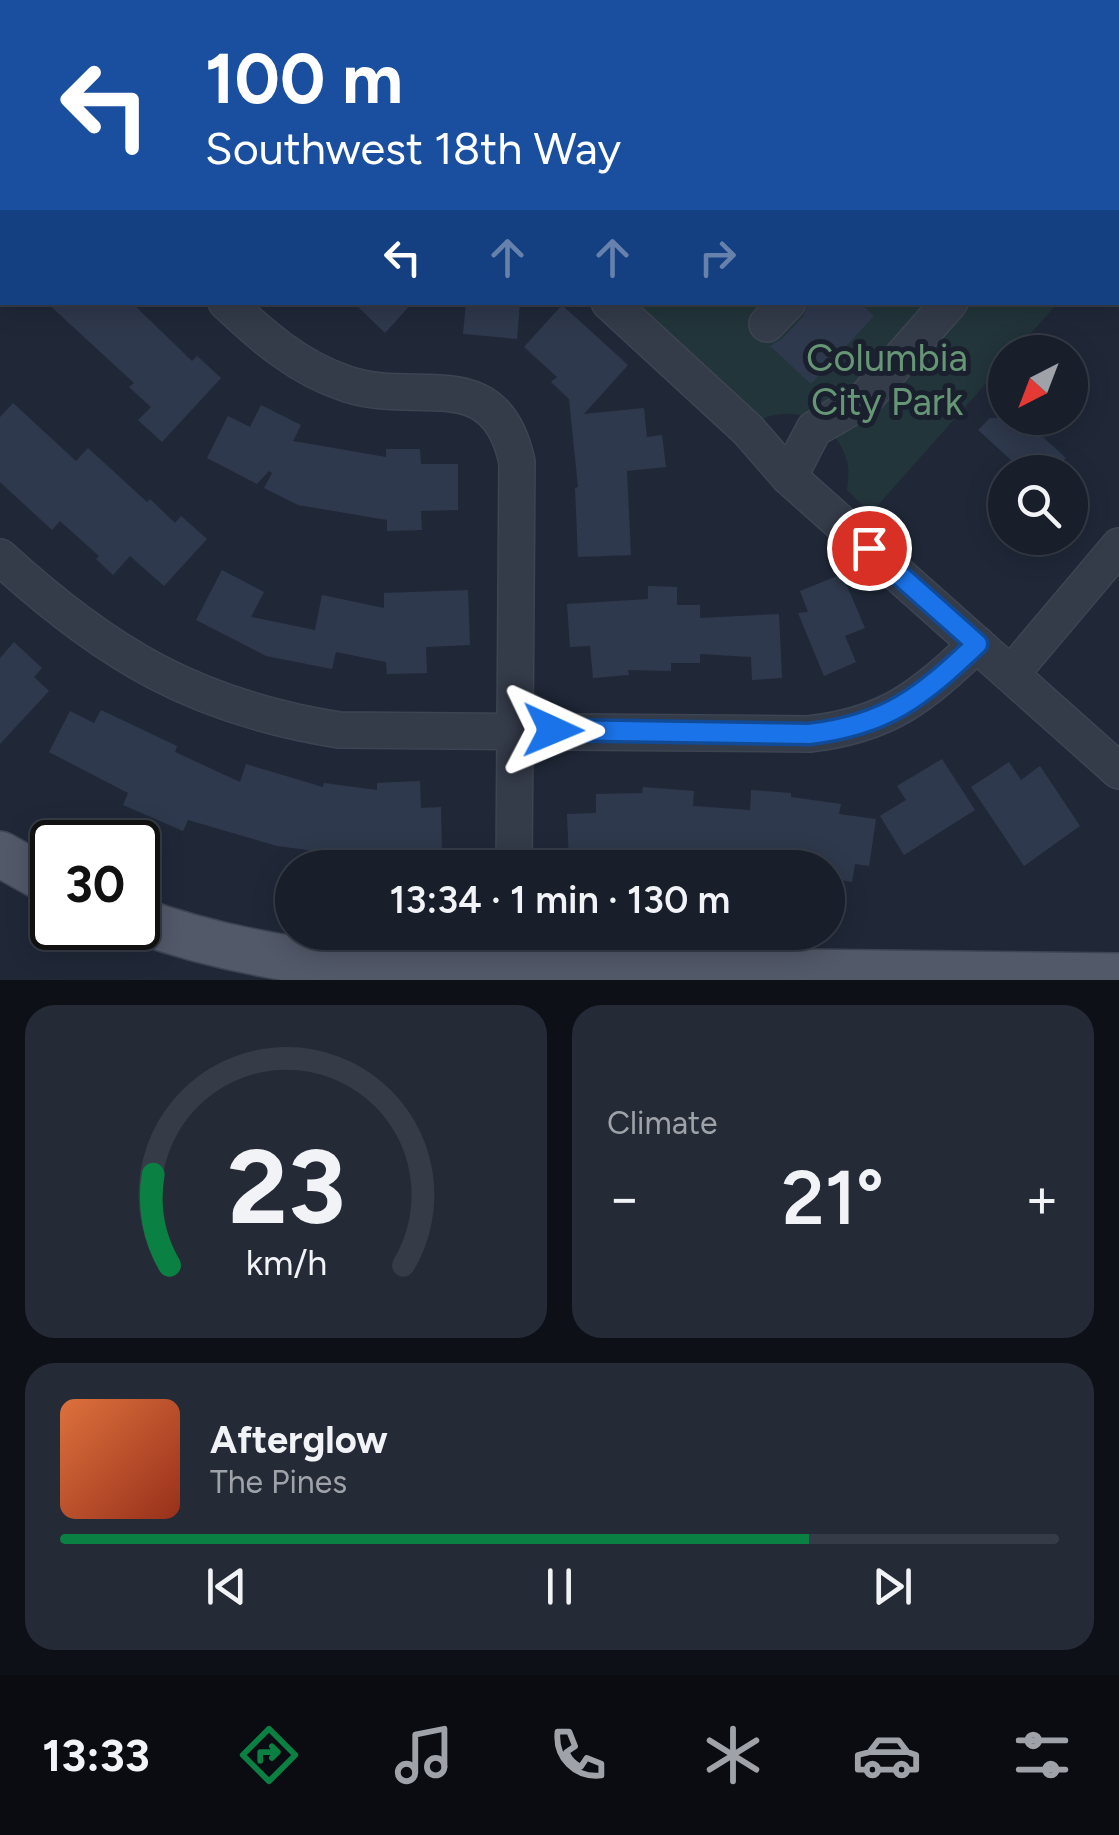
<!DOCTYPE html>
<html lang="en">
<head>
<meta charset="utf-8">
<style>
  :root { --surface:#181e2a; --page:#252b36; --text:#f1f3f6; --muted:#9fa2a8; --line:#363c47; --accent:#0b8043 }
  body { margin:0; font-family:Figtree,sans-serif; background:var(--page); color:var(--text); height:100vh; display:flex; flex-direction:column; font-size:38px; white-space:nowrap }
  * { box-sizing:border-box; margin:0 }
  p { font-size:32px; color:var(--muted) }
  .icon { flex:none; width:55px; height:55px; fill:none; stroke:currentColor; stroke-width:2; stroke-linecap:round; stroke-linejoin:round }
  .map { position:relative; height:980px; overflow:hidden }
  .sheet { display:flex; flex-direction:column; gap:25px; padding:25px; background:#0d1017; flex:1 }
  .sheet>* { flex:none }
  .top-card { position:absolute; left:0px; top:0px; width:1120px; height:305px; box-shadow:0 5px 25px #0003,0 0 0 2px var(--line); background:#1a4fa0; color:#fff; overflow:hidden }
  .needle { width:65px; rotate:222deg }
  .tools { position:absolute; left:988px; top:335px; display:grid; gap:20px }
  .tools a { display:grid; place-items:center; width:100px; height:100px; border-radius:50%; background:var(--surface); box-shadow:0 5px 25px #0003,0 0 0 2px var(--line); font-size:50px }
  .speed { position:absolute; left:30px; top:820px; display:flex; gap:20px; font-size:50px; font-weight:700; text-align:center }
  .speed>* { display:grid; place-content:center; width:130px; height:130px; border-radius:50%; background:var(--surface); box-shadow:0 5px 25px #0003,0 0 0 2px var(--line); line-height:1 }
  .speed .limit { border:5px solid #111; border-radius:15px; background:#fff; color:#111 }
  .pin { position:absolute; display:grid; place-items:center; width:85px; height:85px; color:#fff; margin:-42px; border:5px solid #fff; border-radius:50%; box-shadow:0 2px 10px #0007 }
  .me { position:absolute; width:110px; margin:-55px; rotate:91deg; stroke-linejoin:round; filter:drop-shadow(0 0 8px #0008) }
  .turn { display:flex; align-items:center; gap:35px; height:210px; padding:0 40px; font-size:45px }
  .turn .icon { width:130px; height:130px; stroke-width:2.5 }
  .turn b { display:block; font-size:70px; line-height:85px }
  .lanes { display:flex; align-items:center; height:95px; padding:0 40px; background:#0003; justify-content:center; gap:50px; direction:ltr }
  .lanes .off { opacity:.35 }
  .big { font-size:75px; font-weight:600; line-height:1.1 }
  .sheet .widget { flex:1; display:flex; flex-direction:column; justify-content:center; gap:15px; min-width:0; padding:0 35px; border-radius:30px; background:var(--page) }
  .sheet .dial { align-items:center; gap:0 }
  .dial svg { height:260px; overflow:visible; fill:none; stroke:var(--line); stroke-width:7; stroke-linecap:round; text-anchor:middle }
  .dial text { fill:var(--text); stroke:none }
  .song { display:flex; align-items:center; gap:30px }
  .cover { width:120px; height:120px; border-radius:15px; background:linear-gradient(135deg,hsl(20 70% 55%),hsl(10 70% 35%)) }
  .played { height:10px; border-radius:5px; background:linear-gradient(90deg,var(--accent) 75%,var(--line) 75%) }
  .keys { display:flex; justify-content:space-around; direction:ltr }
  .heat { display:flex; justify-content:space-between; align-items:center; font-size:55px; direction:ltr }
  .sheet .tiles { flex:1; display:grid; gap:25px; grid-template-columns:1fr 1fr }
  .widget:last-child { grid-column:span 2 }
  .trip { position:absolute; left:275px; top:850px; width:570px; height:100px; border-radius:50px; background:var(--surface); box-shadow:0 5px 25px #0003,0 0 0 2px var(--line); font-weight:600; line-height:100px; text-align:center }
  .menu { display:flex; height:160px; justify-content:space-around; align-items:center; background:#0a0c11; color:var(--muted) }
  .menu .icon { width:70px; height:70px }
  .menu .selected { color:var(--accent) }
  .menu b { font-size:45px; color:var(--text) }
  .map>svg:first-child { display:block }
  .green { fill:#22353a }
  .building { fill:#2f394d }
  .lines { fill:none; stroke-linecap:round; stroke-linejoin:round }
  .minor-casing { stroke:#3d4452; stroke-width:38 }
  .major-casing { stroke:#3d4452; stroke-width:48 }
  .path { stroke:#3b4e52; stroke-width:5; stroke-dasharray:8 8; stroke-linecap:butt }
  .minor { stroke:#343b49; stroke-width:35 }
  .major { stroke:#525969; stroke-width:45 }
  .route-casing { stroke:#114b97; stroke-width:25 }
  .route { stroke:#1a73e8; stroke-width:18 }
  .labels { text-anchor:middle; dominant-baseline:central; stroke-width:10; stroke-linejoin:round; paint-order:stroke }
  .park-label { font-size:38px; fill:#669676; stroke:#1a202d }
</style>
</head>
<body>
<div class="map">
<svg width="1119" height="980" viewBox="0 0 1119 980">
  <rect width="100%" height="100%" fill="#202838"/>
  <!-- green -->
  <g class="green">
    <path d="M586,0H1119V234L1118,2Z"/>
    <path d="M594,303H1058L1014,352H1005V362L871,513L847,490C848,479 850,468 846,458C833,416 784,401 750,426Z"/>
  </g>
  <!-- building -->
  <g class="building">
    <path d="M46,302H131L192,361L197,356L221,378L162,442L138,420L151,407L129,387L134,383Z"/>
    <path d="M353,302H413L385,333Z"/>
    <path d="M466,302H520L517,339L463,334Z"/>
    <path d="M809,302H859L874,316L811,384L770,346L782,339L803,317Z"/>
    <path d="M562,305L628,365L584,414L644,408L647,437L662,435L666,467L627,471L631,555L578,557L575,488L578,487L569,399L551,382L557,377L524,347Z"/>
    <path d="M13,403L76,461L88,448L147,502L150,499L175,523L181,516L207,539L164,586L130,556L113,575L96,559L99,556L60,521L52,530L0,482V417Z"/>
    <path d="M261,405L301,425L293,441L386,457V449H420L421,464H458V510L421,511L422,530L387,531V520L298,505L264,488L272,473L269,471L257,484L207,458L228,416L250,427Z"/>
    <path d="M990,418H1022L1066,458L1052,472H1024L978,430Z"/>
    <path d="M222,570L264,592L251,617L315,630L322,595L384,608V593L468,590L470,645L426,647L427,673L387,674L386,662L336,652L332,669L266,656L196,620Z"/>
    <path d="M842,574L865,628L845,636L856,662L824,676L798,613L808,612L800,591Z"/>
    <path d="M648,586L677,587V605H700V618L779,614L782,678L752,680L751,657L700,654V663H671V671L628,670L629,675L593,678L590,646L570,647L567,604L648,599Z"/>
    <path d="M14,642L42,668L34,677L49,691L0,744V658Z"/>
    <path d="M101,710L177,746L175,752L240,782L246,764L323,787L324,783L377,790V783L420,781L421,808L441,807L442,852L361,857L277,846L188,820L183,831L123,805L128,793L49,752L70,711L94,723Z"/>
    <path d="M942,759L975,810L904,855L880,816L906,800L897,786Z"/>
    <path d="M1009,762L1021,780L1040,766L1080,826L1024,866L971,787Z"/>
    <path d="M643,787L694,791L693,806L750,810L751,790L791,793V797L841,804L839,814L876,819L869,866L855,864L852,882L828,878L826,860L714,851V858L628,852L629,860L569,862L567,814L596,813V794L642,793Z"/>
  </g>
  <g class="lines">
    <!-- minor casing -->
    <g class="minor-casing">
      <g id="minor">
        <path d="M226,302C262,336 298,368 347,384C418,408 495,360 517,462L514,868"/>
        <path d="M609,302L748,430L789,477L1119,771"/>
        <path d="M767,324L788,302"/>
        <path d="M789,477L814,429L864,400L950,302"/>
        <path d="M0,557C106,654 195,707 339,730L809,734C888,725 921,697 977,644"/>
        <path d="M1011,674L1119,546"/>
        <path d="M511,980L512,932"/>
      </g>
    </g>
    <!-- major casing -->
    <g class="major-casing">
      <g id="major">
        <path d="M0,854L52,883"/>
        <path d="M138,920C206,945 274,958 345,966L1119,976"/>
      </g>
    </g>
    <!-- path -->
    <g class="path">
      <path d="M291,0L294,2"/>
      <path d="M604,0L608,2"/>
      <path d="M49,2L52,0"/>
      <path d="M679,2L680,0"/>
      <path d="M909,2L911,0"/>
      <path d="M0,55L2,52"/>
      <path d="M0,128L2,126"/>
    </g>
    <!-- minor -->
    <use href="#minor" class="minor"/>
    <!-- major -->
    <use href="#major" class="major"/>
  </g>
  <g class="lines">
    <!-- route casing -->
    <g class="route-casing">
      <path id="route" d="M553,730L809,734C887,725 921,697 977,644L869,548"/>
    </g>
    <!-- route -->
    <use href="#route" class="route"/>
  </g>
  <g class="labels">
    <!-- park labels -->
    <g class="park-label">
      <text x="887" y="358">Columbia<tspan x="887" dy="44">City Park</tspan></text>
    </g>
  </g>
</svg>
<div class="tools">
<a><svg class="needle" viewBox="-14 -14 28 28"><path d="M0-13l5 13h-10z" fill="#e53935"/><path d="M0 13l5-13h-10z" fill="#9fa2a8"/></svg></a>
<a><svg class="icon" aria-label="search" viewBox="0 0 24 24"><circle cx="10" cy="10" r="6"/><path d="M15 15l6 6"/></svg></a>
</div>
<div class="speed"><div class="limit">30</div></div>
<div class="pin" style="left:869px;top:548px;background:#d93025"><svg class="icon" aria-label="arrive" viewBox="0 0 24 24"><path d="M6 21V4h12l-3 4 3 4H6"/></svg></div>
<svg class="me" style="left:553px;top:730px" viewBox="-20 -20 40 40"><path d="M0-17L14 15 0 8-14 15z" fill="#1a73e8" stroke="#fff" stroke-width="4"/></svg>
<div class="trip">13:34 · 1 min · 130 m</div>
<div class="top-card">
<div class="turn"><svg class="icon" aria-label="left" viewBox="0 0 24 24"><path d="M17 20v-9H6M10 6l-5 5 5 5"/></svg><div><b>100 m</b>Southwest 18th Way</div></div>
<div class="lanes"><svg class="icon" aria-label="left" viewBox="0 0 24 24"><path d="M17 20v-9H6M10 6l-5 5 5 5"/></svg><svg class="icon off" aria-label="ahead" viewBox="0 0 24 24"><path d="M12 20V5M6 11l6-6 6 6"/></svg><svg class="icon off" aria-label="ahead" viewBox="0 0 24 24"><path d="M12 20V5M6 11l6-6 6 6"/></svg><svg class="icon off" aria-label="right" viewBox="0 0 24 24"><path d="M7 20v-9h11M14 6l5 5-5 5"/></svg></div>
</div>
</div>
<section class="sheet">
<div class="tiles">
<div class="widget dial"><svg viewBox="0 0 100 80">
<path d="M14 69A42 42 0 1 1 86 69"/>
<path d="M14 69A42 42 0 0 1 9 41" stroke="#0b8043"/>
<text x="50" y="56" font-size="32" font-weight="700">23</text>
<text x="50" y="72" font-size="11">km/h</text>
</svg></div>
<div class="widget"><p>Climate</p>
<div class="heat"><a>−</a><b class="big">21°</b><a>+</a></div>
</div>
<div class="widget">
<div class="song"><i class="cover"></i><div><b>Afterglow</b><p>The Pines</p></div></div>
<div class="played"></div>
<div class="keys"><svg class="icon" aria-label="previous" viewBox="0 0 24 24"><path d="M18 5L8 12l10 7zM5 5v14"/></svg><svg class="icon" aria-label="pause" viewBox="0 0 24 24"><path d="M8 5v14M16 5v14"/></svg><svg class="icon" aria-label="next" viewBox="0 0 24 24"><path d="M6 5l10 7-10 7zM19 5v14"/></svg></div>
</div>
</div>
</section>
<nav class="menu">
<b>13:33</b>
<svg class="icon selected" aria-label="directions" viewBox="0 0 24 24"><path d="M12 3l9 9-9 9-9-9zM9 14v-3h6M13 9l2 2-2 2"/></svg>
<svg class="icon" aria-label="music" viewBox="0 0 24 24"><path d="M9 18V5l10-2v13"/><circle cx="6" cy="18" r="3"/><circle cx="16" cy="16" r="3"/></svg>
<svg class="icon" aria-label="phone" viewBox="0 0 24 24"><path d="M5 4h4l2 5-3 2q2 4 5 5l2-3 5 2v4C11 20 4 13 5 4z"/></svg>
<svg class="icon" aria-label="climate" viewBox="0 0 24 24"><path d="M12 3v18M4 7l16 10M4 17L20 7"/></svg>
<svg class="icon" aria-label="car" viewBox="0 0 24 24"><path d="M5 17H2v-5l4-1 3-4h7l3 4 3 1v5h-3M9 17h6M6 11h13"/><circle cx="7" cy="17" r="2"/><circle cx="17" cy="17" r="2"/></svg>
<svg class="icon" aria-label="filters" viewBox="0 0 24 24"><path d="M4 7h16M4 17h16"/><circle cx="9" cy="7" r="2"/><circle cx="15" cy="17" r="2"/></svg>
</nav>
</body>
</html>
